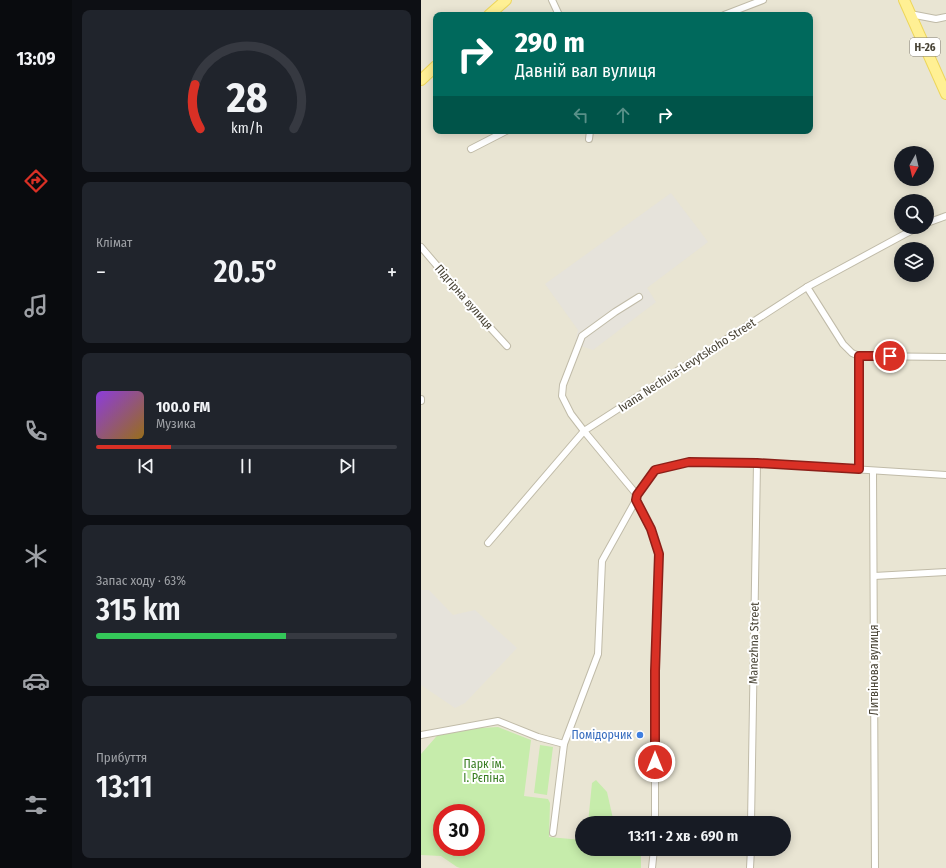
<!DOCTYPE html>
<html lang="uk">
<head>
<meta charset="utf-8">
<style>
  :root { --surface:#171b24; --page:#20242c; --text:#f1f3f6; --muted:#9ea1a6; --line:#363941; --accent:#d93025 }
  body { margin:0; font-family:"Fira Sans Condensed",sans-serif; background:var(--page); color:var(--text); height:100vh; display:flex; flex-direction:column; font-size:15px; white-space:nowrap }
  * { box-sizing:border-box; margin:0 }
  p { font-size:13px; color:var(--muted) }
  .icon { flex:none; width:22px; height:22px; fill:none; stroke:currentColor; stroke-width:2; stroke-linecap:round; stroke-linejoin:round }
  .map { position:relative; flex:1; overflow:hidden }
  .panel { display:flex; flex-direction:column; gap:10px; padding:10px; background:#0d0f14; width:349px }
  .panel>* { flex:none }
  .banner { position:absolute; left:12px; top:12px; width:380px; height:122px; border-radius:8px; box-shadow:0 2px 10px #0003; background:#00695c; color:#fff; overflow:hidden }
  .needle { width:26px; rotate:188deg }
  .tools { position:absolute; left:473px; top:146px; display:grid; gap:8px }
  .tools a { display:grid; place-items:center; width:40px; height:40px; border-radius:50%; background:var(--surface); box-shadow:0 2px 10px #0003; font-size:20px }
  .speed { position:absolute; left:12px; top:804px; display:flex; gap:8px; font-size:20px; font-weight:700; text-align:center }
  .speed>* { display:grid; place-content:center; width:52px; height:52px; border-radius:50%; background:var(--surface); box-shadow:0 2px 10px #0003; line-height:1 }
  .speed .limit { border:6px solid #d22; background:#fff; color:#111 }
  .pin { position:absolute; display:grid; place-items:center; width:34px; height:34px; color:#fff; margin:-17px; border:2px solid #fff; border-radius:50%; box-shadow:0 1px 4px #0007 }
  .me { position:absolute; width:44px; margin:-22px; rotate:0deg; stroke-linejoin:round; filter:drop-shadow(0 0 3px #0008) }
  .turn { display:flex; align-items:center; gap:14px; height:84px; padding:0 16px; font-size:18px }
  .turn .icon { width:52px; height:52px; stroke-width:2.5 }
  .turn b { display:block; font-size:28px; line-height:34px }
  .lanes { display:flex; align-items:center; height:38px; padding:0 16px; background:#0003; justify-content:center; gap:20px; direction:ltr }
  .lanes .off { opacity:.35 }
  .big { font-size:30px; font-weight:600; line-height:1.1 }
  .panel .widget { flex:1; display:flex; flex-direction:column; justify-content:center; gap:6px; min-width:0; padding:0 14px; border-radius:8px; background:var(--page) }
  .panel .dial { align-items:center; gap:0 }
  .dial svg { height:104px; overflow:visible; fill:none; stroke:var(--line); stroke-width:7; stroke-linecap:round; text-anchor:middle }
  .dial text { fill:var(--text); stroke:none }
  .song { display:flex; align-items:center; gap:12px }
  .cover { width:48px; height:48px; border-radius:6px; background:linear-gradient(135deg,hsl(270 70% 55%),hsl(40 70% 35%)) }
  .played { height:4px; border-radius:2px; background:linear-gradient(90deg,var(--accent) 25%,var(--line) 25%) }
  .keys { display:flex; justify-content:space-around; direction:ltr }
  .heat { display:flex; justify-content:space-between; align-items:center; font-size:22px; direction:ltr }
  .charge { height:6px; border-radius:3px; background:linear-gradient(90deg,#34c759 63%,var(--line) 0) }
  .trip { position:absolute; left:154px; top:816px; width:216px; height:40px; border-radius:20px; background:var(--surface); box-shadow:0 2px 10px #0003; font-weight:600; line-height:40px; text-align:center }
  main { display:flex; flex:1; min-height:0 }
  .menu { display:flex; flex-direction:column; width:72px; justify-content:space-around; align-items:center; background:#090b0e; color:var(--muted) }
  .menu .icon { width:28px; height:28px }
  .menu .on { color:var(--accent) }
  .menu b { font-size:18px; color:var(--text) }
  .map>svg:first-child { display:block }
  .residential { fill:#e9e5d3; fill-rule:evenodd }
  .industrial { fill:#e6e3db }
  .green { fill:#c6ecab; fill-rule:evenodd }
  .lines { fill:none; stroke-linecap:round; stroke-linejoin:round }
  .minor-casing { stroke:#c0bba8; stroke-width:8 }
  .primary-casing { stroke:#edd65b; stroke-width:12 }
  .minor { stroke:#fff; stroke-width:6 }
  .primary { stroke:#fff094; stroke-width:10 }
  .route-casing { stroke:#8d1f18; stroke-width:10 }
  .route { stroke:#d93025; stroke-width:7 }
  .shop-dot { fill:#3f7fe0; stroke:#fff; stroke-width:1.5 }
  .labels { text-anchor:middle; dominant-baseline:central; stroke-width:4; stroke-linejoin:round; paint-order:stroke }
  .shield { fill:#fff; stroke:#7f7b72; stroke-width:1 }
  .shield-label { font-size:11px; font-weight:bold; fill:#484335 }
  .street-label { font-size:12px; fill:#484335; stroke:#fff }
  .shop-label { font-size:12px; fill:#366cbe; stroke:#fff; text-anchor:end }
  .park-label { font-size:12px; fill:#397e23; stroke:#fff }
</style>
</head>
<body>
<main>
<nav class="menu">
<b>13:09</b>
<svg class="icon on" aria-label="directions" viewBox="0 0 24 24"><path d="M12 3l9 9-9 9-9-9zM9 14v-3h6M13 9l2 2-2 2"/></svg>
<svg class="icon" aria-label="music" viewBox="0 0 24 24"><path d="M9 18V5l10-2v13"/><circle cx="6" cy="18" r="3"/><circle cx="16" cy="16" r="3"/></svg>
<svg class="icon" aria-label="phone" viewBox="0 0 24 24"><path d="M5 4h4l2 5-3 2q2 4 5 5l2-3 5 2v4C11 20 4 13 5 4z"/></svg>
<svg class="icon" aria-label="climate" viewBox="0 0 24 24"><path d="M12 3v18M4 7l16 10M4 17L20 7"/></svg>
<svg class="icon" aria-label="car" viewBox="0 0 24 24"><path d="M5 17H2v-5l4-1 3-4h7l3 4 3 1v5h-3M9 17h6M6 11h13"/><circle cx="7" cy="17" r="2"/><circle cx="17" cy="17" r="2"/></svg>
<svg class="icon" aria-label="filters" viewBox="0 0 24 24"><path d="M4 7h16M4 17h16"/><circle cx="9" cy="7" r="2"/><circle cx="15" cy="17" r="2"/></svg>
</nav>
<section class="panel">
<div class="widget dial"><svg viewBox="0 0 100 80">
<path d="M14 69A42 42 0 1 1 86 69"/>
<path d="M14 69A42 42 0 0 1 10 35" stroke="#d93025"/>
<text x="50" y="56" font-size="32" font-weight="700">28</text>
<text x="50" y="72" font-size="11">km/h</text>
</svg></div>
<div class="widget"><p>Клімат</p>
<div class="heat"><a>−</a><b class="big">20.5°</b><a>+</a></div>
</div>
<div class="widget">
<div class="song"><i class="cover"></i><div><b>100.0 FM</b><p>Музика</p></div></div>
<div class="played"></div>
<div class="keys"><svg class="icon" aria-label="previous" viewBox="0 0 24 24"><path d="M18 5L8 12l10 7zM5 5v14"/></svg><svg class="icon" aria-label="pause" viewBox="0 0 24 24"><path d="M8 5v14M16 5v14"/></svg><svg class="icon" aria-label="next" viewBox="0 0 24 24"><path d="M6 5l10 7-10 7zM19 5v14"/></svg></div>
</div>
<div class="widget"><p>Запас ходу · 63%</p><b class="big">315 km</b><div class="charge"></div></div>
<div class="widget"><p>Прибуття</p><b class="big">13:11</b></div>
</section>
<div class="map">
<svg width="525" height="868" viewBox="0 0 525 868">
  <rect width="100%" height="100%" fill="#f4f2e6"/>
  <!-- residential -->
  <path class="residential" d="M0,0H525V868H0ZM15,15H389V131H15ZM480,153H506V179H480ZM480,201H506V227H480ZM480,249H506V275H480ZM21,813H55V847H21ZM161,823H363V849H161Z"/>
  <!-- industrial -->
  <g class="industrial">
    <path d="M250,193L287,242L226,288L235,302L172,350L154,344L157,330L124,284Z"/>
    <path d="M0,590H8L32,615L54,610L96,648L44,703L34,708L0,685Z"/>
  </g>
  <!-- green -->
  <g class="green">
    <path d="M77,727L110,740L103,796L127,799L129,803L128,837L161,840V849H220V868H39L36,867L20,856L0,855V754L21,730ZM21,813H55V847H21Z"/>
    <path d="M119,745L132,747L126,795L113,793Z"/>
    <path d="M175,780L186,792L193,823H167L171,783Z"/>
  </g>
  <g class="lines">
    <!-- minor casing -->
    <g class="minor-casing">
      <g id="minor">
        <path d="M131,0L138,15"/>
        <path d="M489,14L515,19L525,17"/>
        <path d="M303,15L342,0"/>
        <path d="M168,139L169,131"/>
        <path d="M50,149L85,131"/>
        <path d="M506,223L525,216"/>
        <path d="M0,247L64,322L86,346"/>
        <path d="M386,287L422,344L431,353L438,356L525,357"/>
        <path d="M0,399V401"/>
        <path d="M438,469V356"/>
        <path d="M452,471L454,868"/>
        <path d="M216,495L163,431L150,414L141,396L142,385L161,336L194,312L218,297"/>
        <path d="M215,500L230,529L238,554L234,671V823"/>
        <path d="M67,543L163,431L386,287L484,234L498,227"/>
        <path d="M453,576L525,572"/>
        <path d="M0,735L77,721L117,737L143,744"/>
        <path d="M330,823L336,463"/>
        <path d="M132,833L143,744L177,654L181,561L215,500L216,495L234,470L268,462L336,463L525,475"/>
        <path d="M231,868L233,849"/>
        <path d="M329,868L330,849"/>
      </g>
    </g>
    <!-- primary casing -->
    <g class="primary-casing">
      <g id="primary">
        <path d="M483,0L525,94"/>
        <path d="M68,15L85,0"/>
        <path d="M0,80L15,66"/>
      </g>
    </g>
    <!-- minor -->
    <use href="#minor" class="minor"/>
    <!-- primary -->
    <use href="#primary" class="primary"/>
  </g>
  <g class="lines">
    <!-- route casing -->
    <g class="route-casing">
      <path id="route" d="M234,762V671L238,554L230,529L215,500L216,495L234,470L268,462L336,463L438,469V356H469"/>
    </g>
    <!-- route -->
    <use href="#route" class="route"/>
  </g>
  <!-- markers -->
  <circle class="shop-dot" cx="219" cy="735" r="4"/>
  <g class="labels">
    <!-- shield labels -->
    <rect class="shield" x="489" y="38" width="30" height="18" rx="3"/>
    <g class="shield-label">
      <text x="504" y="47">Н-26</text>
    </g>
    <!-- street labels -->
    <g class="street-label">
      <text transform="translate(43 297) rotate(49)">Підгірна вулиця</text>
      <text transform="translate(266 365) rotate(-33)">Ivana Nechuia-Levytskoho Street</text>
      <text transform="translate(333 643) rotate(-89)">Manezhna Street</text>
      <text transform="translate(453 670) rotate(-90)">Литвінова вулиця</text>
    </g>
    <!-- shop labels -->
    <g class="shop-label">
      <text x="211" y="735">Помідорчик</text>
    </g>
    <!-- park labels -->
    <g class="park-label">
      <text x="63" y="764">Парк ім.<tspan x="63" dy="14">І. Рєпіна</tspan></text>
    </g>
  </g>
</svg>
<div class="tools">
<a><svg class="needle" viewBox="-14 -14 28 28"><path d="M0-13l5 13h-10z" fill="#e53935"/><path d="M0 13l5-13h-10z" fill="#9ea1a6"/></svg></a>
<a><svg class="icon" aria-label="search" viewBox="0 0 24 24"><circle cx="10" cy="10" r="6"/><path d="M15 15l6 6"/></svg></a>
<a><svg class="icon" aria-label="layers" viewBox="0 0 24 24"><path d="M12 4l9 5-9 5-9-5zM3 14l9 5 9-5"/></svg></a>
</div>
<div class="speed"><div class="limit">30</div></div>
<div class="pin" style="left:469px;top:356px;background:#d93025"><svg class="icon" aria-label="arrive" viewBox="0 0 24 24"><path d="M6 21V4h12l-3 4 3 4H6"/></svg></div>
<svg class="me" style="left:234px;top:762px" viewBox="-20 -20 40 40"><circle r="17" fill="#d93025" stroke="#fff" stroke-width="3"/><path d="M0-11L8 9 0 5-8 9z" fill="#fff"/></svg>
<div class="trip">13:11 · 2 хв · 690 m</div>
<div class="banner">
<div class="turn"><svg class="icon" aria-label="right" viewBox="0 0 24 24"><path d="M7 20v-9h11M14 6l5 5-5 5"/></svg><div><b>290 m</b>Давній вал вулиця</div></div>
<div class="lanes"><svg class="icon off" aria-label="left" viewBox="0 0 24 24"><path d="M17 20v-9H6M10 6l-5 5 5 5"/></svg><svg class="icon off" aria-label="ahead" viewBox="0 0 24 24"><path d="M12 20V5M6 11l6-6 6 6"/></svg><svg class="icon" aria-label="right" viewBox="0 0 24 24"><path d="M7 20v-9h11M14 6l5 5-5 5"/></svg></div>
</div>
</div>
</main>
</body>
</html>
